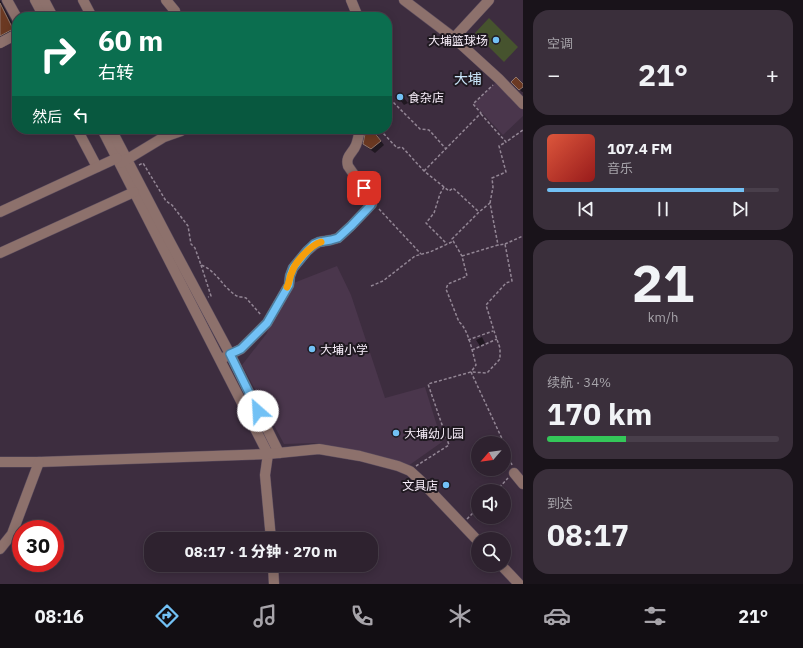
<!DOCTYPE html>
<html lang="zh">
<head>
<meta charset="utf-8">
<style>
  :root { --surface:#2e222f; --page:#3a2f3b; --text:#f1f3f6; --muted:#a7a4aa; --line:#493f4b; --accent:#72c1f5 }
  body { margin:0; font-family:"IBM Plex Sans","Noto Sans SC",sans-serif; background:var(--page); color:var(--text); height:100vh; display:flex; flex-direction:column; font-size:15px; white-space:nowrap }
  * { box-sizing:border-box; margin:0 }
  p { font-size:13px; color:var(--muted) }
  .icon { flex:none; width:22px; height:22px; fill:none; stroke:currentColor; stroke-width:2; stroke-linecap:round; stroke-linejoin:round }
  .map { position:relative; flex:1; overflow:hidden }
  .panel { display:flex; flex-direction:column; gap:10px; padding:10px; background:#19131a; width:280px }
  .panel>* { flex:none }
  .banner { position:absolute; left:12px; top:12px; width:380px; height:122px; border-radius:16px; box-shadow:0 2px 10px #0003,0 0 0 1px var(--line); background:#0b6e4f; color:#fff; overflow:hidden }
  .needle { width:26px; rotate:242deg }
  .buttons { position:absolute; left:471px; top:436px; display:grid; gap:8px }
  .buttons a { display:grid; place-items:center; width:40px; height:40px; border-radius:50%; background:var(--surface); box-shadow:0 2px 10px #0003,0 0 0 1px var(--line); font-size:20px }
  .speed { position:absolute; left:12px; top:520px; display:flex; gap:8px; font-size:20px; font-weight:700; text-align:center }
  .speed>* { display:grid; place-content:center; width:52px; height:52px; border-radius:50%; background:var(--surface); box-shadow:0 2px 10px #0003,0 0 0 1px var(--line); line-height:1 }
  .speed .limit { border:6px solid #d22; background:#fff; color:#111 }
  .pin { position:absolute; display:grid; place-items:center; width:34px; height:34px; color:#fff; margin:-17px; border-radius:8px; box-shadow:0 2px 6px #0006 }
  .me { position:absolute; width:44px; margin:-22px; rotate:334deg; stroke-linejoin:round; filter:drop-shadow(0 0 3px #0008) }
  .turn { display:flex; align-items:center; gap:14px; height:84px; padding:0 20px; font-size:18px }
  .turn .icon { width:52px; height:52px; stroke-width:2.5 }
  .turn b { display:block; font-size:28px; line-height:34px }
  .then { display:flex; align-items:center; height:38px; padding:0 20px; background:#0003; gap:8px; font-size:15px }
  .big { font-size:30px; font-weight:800; line-height:1.1 }
  .panel .card { flex:1; display:flex; flex-direction:column; justify-content:center; gap:6px; min-width:0; padding:0 14px; border-radius:16px; background:var(--page) }
  .panel .dial { align-items:center; gap:0 }
  .dial b { font-size:52px; line-height:1 }
  .song { display:flex; align-items:center; gap:12px }
  .cover { width:48px; height:48px; border-radius:6px; background:linear-gradient(135deg,hsl(10 70% 55%),hsl(0 70% 35%)) }
  .played { height:4px; border-radius:2px; background:linear-gradient(90deg,var(--accent) 85%,var(--line) 85%) }
  .keys { display:flex; justify-content:space-around; direction:ltr }
  .heat { display:flex; justify-content:space-between; align-items:center; font-size:22px; direction:ltr }
  .charge { height:6px; border-radius:3px; background:linear-gradient(90deg,#34c759 34%,var(--line) 0) }
  .trip { position:absolute; left:144px; top:532px; width:234px; height:40px; border-radius:16px; background:var(--surface); box-shadow:0 2px 10px #0003,0 0 0 1px var(--line); font-weight:800; line-height:40px; text-align:center }
  .menu { display:flex; height:64px; justify-content:space-around; align-items:center; background:#120e13; color:var(--muted) }
  .menu .icon { width:28px; height:28px }
  .menu .on { color:var(--accent) }
  .menu b { font-size:18px; color:var(--text) }
  main { display:flex; flex:1; min-height:0 }
  .map>svg:first-child { display:block }
  .built { fill:#4a364c }
  .green { fill:#46532e }
  .shadow { fill:#0007 }
  .building { fill:#6b3922; stroke:#8f756a }
  .lines { fill:none; stroke-linecap:round; stroke-linejoin:round }
  .minor-casing { stroke:#5b4c5d; stroke-width:11 }
  .path { stroke:#938695; stroke-width:1.5; stroke-dasharray:3 2; stroke-linecap:butt }
  .minor { stroke:#8d716c; stroke-width:10 }
  .route-casing { stroke:#4a7d9f; stroke-width:10 }
  .route { stroke:#72c1f5; stroke-width:7 }
  .slow { stroke:#f59e0b; stroke-width:7 }
  .poi-dot { fill:#72c1f5; stroke:#1f1920; stroke-width:1.5 }
  .labels { text-anchor:middle; dominant-baseline:central; stroke-width:4; stroke-linejoin:round; paint-order:stroke }
  .poi-label { font-size:12px; fill:#f9effb; stroke:#1f1920; text-anchor:start }
  .quarter-label { font-size:14px; fill:#cbe7fb; stroke:#1f1920 }
</style>
</head>
<body>
<main>
<div class="map">
<svg width="523" height="584" viewBox="0 0 523 584">
  <rect width="100%" height="100%" fill="#3d2d3f"/>
  <!-- built -->
  <g class="built">
    <path d="M497,81L523,109V116L503,135L474,104Z"/>
    <path d="M337,266L351,295L385,398L425,387L442,442L408,466L360,452L317,443L284,444L242,365L267,333L274,308L291,284Z"/>
  </g>
  <!-- green -->
  <path class="green" d="M489,18L518,47L504,62L475,33Z"/>
  <!-- shadow -->
  <g class="shadow">
    <path d="M0,0L17,32L0,46Z"/>
    <path d="M512,82L523,85V92H522Z"/>
    <path d="M400,93L408,103L404,105L396,95Z"/>
    <path d="M367,129H379L378,137L384,145L375,153L368,148L364,144Z"/>
    <path d="M482,337L485,343L480,346L476,340Z"/>
  </g>
  <!-- building -->
  <g class="building">
    <path d="M0,3L13,29L0,36Z"/>
    <path d="M516,77L523,84V87L519,90L511,82Z"/>
    <path d="M366,129H375L374,132L381,141L371,149L363,144Z"/>
  </g>
  <g class="lines">
    <!-- minor casing -->
    <g class="minor-casing">
      <g id="minor">
        <path d="M7,0L17,18"/>
        <path d="M35,0L44,17"/>
        <path d="M44,0L53,17"/>
        <path d="M83,0L92,17"/>
        <path d="M166,0L175,11L176,17"/>
        <path d="M351,0L358,17"/>
        <path d="M404,0L454,38L499,79L523,104"/>
        <path d="M454,38L489,0"/>
        <path d="M0,43L17,34"/>
        <path d="M77,129L97,167"/>
        <path d="M102,129L268,454L265,475L271,539"/>
        <path d="M111,129L170,242L230,354L279,453"/>
        <path d="M121,163L164,137L181,131V129"/>
        <path d="M0,212L117,158"/>
        <path d="M0,253L134,192"/>
        <path d="M225,357L241,349L267,323L289,285L290,276L293,268L307,251L314,245L319,242L331,240L338,238L351,226L372,204V202L371,199L348,166C345,156 353,153 356,145C358,140 359,134 360,129"/>
        <path d="M0,462H39L268,454L319,449L360,456L398,466L410,471L421,481L478,541"/>
        <path d="M514,473L523,484"/>
        <path d="M0,549L12,534L39,462"/>
        <path d="M273,565L274,584"/>
        <path d="M501,565L519,584"/>
      </g>
    </g>
    <!-- path -->
    <g class="path">
      <path d="M387,96L390,99L387,121"/>
      <path d="M390,99L420,129L429,130L446,149"/>
      <path d="M481,114L506,142L523,130"/>
      <path d="M384,129L383,133L397,148L402,147L424,171L449,191L453,188L479,212L452,239L462,256L467,276L448,284L446,289L459,322C468,328 473,354 476,365L471,372L504,443"/>
      <path d="M139,165L143,163L166,201L172,205L188,226L191,244L195,248L201,265C216,270 223,288 237,296C239,297 243,297 246,298L261,315"/>
      <path d="M424,171L481,113L473,104L493,85"/>
      <path d="M444,187L440,194L434,213L426,223L447,244"/>
      <path d="M490,203L493,187L492,178L506,172L499,146L506,142"/>
      <path d="M379,209L421,254"/>
      <path d="M505,244L523,236"/>
      <path d="M462,256L498,245L490,203L479,212"/>
      <path d="M201,265L211,296L208,297"/>
      <path d="M371,286L383,281L415,256L430,252L454,241"/>
      <path d="M468,340L493,331"/>
      <path d="M472,350L497,339"/>
      <path d="M504,444L512,465"/>
      <path d="M416,466L449,445L428,384L471,372L487,373L500,359V348L494,331L486,305L506,283L512,281L505,244L498,245"/>
      <path d="M496,491L508,478"/>
      <path d="M467,519L478,508"/>
    </g>
    <!-- minor -->
    <use href="#minor" class="minor"/>
  </g>
  <g class="lines">
    <!-- route casing -->
    <g class="route-casing">
      <path id="route" d="M258,411L230,354L241,349L267,323L289,285L290,276L293,268L307,251L314,244L319,242L331,240L338,238L351,226L371,205L372,202V200L364,188"/>
    </g>
    <!-- route -->
    <use href="#route" class="route"/>
    <!-- slow -->
    <path class="slow" d="M287,287C290,282 289,277 292,272C295,262 311,245 321,242"/>
  </g>
  <!-- markers -->
  <g class="poi-dot">
    <circle cx="496" cy="40" r="4"/>
    <circle cx="400" cy="97" r="4"/>
    <circle cx="312" cy="349" r="4"/>
    <circle cx="396" cy="433" r="4"/>
    <circle cx="446" cy="485" r="4"/>
  </g>
  <g class="labels">
    <!-- poi labels -->
    <g class="poi-label">
      <text x="488" y="40" text-anchor="end">大埔篮球场</text>
      <text x="408" y="97">食杂店</text>
      <text x="320" y="349">大埔小学</text>
      <text x="404" y="433">大埔幼儿园</text>
      <text x="438" y="485" text-anchor="end">文具店</text>
    </g>
    <!-- quarter labels -->
    <g class="quarter-label">
      <text x="468" y="79">大埔</text>
    </g>
  </g>
</svg>
<div class="buttons">
<a><svg class="needle" viewBox="-14 -14 28 28"><path d="M0-13l5 13h-10z" fill="#e53935"/><path d="M0 13l5-13h-10z" fill="#a7a4aa"/></svg></a>
<a><svg class="icon" aria-label="sound" viewBox="0 0 24 24"><path d="M4 9h4l5-4v14l-5-4H4zM17 9q2 3 0 6"/></svg></a>
<a><svg class="icon" aria-label="search" viewBox="0 0 24 24"><circle cx="10" cy="10" r="6"/><path d="M15 15l6 6"/></svg></a>
</div>
<div class="speed"><div class="limit">30</div></div>
<div class="pin" style="left:364px;top:188px;background:#d93025"><svg class="icon" aria-label="arrive" viewBox="0 0 24 24"><path d="M6 21V4h12l-3 4 3 4H6"/></svg></div>
<svg class="me" style="left:258px;top:411px" viewBox="-20 -20 40 40"><circle r="19" fill="#fff"/><path d="M0-13L10 11 0 6-10 11z" fill="#72c1f5"/></svg>
<div class="trip">08:17 · 1 分钟 · 270 m</div>
<div class="banner">
<div class="turn"><svg class="icon" aria-label="right" viewBox="0 0 24 24"><path d="M7 20v-9h11M14 6l5 5-5 5"/></svg><div><b>60 m</b>右转</div></div>
<div class="then">然后<svg class="icon" aria-label="left" viewBox="0 0 24 24"><path d="M17 20v-9H6M10 6l-5 5 5 5"/></svg></div>
</div>
</div>
<section class="panel">
<div class="card"><p>空调</p>
<div class="heat"><a>−</a><b class="big">21°</b><a>+</a></div>
</div>
<div class="card">
<div class="song"><i class="cover"></i><div><b>107.4 FM</b><p>音乐</p></div></div>
<div class="played"></div>
<div class="keys"><svg class="icon" aria-label="previous" viewBox="0 0 24 24"><path d="M18 5L8 12l10 7zM5 5v14"/></svg><svg class="icon" aria-label="pause" viewBox="0 0 24 24"><path d="M8 5v14M16 5v14"/></svg><svg class="icon" aria-label="next" viewBox="0 0 24 24"><path d="M6 5l10 7-10 7zM19 5v14"/></svg></div>
</div>
<div class="card dial"><b>21</b><p>km/h</p></div>
<div class="card"><p>续航 · 34%</p><b class="big">170 km</b><div class="charge"></div></div>
<div class="card"><p>到达</p><b class="big">08:17</b></div>
</section>
</main>
<nav class="menu">
<b>08:16</b>
<svg class="icon on" aria-label="directions" viewBox="0 0 24 24"><path d="M12 3l9 9-9 9-9-9zM9 14v-3h6M13 9l2 2-2 2"/></svg>
<svg class="icon" aria-label="music" viewBox="0 0 24 24"><path d="M9 18V5l10-2v13"/><circle cx="6" cy="18" r="3"/><circle cx="16" cy="16" r="3"/></svg>
<svg class="icon" aria-label="phone" viewBox="0 0 24 24"><path d="M5 4h4l2 5-3 2q2 4 5 5l2-3 5 2v4C11 20 4 13 5 4z"/></svg>
<svg class="icon" aria-label="climate" viewBox="0 0 24 24"><path d="M12 3v18M4 7l16 10M4 17L20 7"/></svg>
<svg class="icon" aria-label="car" viewBox="0 0 24 24"><path d="M5 17H2v-5l4-1 3-4h7l3 4 3 1v5h-3M9 17h6M6 11h13"/><circle cx="7" cy="17" r="2"/><circle cx="17" cy="17" r="2"/></svg>
<svg class="icon" aria-label="filters" viewBox="0 0 24 24"><path d="M4 7h16M4 17h16"/><circle cx="9" cy="7" r="2"/><circle cx="15" cy="17" r="2"/></svg>
<b>21°</b>
</nav>
</body>
</html>
